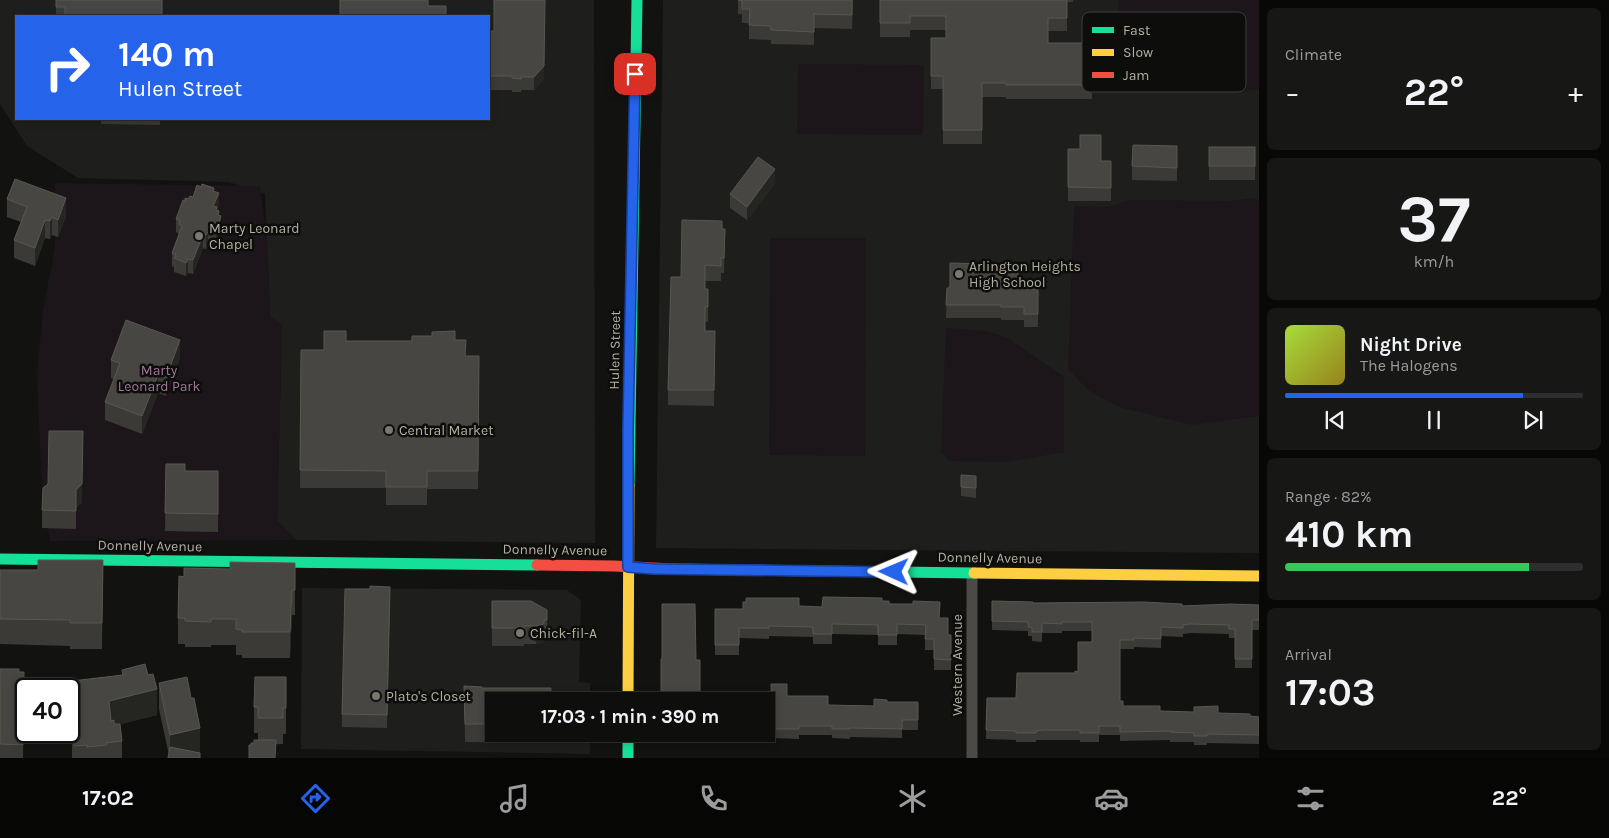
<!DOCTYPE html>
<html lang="en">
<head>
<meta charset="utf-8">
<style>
  :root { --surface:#0e0e0d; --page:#171716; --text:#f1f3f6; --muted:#9b9c9d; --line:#2e2e2e; --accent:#2563eb }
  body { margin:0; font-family:Karla,sans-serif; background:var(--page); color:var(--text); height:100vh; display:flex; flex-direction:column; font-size:19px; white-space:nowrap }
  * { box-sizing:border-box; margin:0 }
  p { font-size:16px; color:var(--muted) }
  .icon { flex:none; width:28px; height:28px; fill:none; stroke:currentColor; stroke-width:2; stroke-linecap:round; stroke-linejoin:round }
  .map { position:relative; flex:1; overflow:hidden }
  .details { display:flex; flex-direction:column; gap:8px; padding:8px; background:#080807; width:350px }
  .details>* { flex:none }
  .banner { position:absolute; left:15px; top:15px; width:475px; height:105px; border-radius:0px; box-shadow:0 2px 8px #0003,0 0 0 1px var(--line); background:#2563eb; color:#fff; overflow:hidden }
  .speed { position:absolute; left:15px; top:678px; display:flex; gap:10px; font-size:25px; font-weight:700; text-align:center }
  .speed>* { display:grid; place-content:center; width:65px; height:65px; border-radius:50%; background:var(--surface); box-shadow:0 2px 8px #0003,0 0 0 1px var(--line); line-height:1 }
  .speed .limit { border:2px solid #111; border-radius:8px; background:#fff; color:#111 }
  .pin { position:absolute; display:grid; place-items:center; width:42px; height:42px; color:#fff; margin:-21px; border-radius:10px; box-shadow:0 2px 8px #0006 }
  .me { position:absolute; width:55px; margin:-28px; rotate:271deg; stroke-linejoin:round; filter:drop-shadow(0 0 4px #0008) }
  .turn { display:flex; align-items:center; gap:18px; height:105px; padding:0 20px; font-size:22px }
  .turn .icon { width:65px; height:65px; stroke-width:2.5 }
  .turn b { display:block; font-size:35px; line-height:42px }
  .big { font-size:38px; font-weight:700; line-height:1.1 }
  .details .tile { flex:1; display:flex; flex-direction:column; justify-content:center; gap:8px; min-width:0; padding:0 18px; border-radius:8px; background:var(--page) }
  .details .dial { align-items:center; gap:0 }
  .dial b { font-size:65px; line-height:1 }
  .song { display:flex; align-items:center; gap:15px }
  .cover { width:60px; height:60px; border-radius:8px; background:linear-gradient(135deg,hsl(80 70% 55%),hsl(50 70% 35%)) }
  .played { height:5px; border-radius:2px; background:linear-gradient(90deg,var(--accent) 80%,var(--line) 80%) }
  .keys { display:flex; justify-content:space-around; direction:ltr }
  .heat { display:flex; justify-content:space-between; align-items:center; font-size:28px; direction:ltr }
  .charge { height:8px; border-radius:4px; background:linear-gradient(90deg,#34c759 82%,var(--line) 0) }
  .trip { position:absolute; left:485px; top:692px; width:290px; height:50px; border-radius:0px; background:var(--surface); box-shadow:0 2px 8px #0003,0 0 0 1px var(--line); font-weight:700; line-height:50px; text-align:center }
  .tabs { display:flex; height:80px; justify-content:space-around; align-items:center; background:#060605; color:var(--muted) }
  .tabs .icon { width:35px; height:35px }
  .tabs .current { color:var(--accent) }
  .tabs b { font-size:22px; color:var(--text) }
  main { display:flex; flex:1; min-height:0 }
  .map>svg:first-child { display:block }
  .built { fill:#1e1e1c; fill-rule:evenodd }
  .green { fill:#1c161b }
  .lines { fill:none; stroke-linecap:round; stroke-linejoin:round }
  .street { stroke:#4b4a46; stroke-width:11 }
  .fast { stroke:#16e098; stroke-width:11 }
  .slow { stroke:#ffcf43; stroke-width:11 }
  .jam { stroke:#f24e42; stroke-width:11 }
  .wall { fill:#3b3a36 }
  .shaded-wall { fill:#252522 }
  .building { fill:#484642; stroke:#595750 }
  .route-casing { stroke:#184099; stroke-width:12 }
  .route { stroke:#2563eb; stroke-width:9 }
  .poi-dot { fill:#7b786f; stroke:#0d0d0c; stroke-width:2 }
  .labels { text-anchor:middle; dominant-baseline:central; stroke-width:5; stroke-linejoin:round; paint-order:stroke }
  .poi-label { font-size:14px; fill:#b4afa1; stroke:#0d0d0c; text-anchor:start }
  .street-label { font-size:14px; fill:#b4afa1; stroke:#0d0d0c }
  .park-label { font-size:14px; fill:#a0779b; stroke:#0d0d0c }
  .key { fill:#0d0d0c; stroke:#3f3e39; stroke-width:1 }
  .key-label { font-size:14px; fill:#b4afa1 }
</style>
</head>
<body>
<main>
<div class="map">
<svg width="1259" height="758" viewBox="0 0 1259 758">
  <rect width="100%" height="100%" fill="#121211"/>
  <!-- built -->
  <g class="built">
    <path d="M0,0H594L595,543L296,540L277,521L282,325L270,317L265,194L229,182L78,178L27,146L0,104ZM16,16H489V119H16Z"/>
    <path d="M663,0H1259V553L656,548Z"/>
    <path d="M302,588L567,590L581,600L579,682L590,683V701H494V734H590V754L301,749Z"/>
  </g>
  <!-- green -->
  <g class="green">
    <path d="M1119,0H1259V90L1118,89Z"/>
    <path d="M798,64L924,65L923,135L797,134Z"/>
    <path d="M55,183L260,186L267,239L270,317L282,325L277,521L296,540L50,541L42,493L37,375L43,310L55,248Z"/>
    <path d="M1256,198L1259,203V416L1192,425L1119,407L1088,390L1068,369L1074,206L1110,207L1129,200L1231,201Z"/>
    <path d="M770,238H866L865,456L769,455Z"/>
    <path d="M946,328L986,331L1008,338L1064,377V452L1007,462L949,461L941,452Z"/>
  </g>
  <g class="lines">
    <!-- street -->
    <path class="street" d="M972,758V573"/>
    <!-- fast -->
    <g class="fast">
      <path d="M629,485L637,0"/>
      <path d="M0,559L537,565"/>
      <path d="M673,569L974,573"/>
      <path d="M628,734V758"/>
    </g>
    <!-- slow -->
    <g class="slow">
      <path d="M974,573L1259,576"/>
      <path d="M628,701L629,485"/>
    </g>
    <!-- jam -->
    <path class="jam" d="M537,565L614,566L673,569"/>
  </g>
  <!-- wall -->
  <g class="wall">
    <path d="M56,0L162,15L168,16H56Z"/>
    <path d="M738,0H853L852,29L814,28V45L771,44V40L749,39V23H742V14H738Z"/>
    <path d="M880,0H1073V2H1067V31H1048V43H1092V99H1006V97H982V144H943V89H931V38H946V30H910V37H880Z"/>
    <path d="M489,31H494L544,79L534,90H521V92H512V90H489Z"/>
    <path d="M101,119H160V125L101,124Z"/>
    <rect x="1209" y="147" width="46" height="33"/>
    <path d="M1068,149L1101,161H1111V201H1068Z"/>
    <path d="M1177,160V181L1132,180V166Z"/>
    <path d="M775,183L747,220L730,208V194Z"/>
    <path d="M214,192L219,206L217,211L219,215L221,229L216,247L208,245L206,249L203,248L193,274L188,273L186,276L174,272V267L172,266V253L179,234L176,232V219L185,201L193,197Z"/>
    <path d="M7,199L66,216L58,237L52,235L50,239L45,238L35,266L14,258V240L21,222L7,217Z"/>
    <path d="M722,229H725L724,273H721V281H705V289H708V322H705V331H715L714,406L668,405V390L681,277Z"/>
    <path d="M989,265L1018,289H1038V327H1024V320H1001V318H946L947,288H949Z"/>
    <path d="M455,340L466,356H479L478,489H427V505H386V488H300L301,350H324L346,341H412Z"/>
    <path d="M180,358L166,396L158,393L142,434L105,420V402L114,379L111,378V360Z"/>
    <path d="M166,464L185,471H218V532L165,531Z"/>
    <path d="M961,475L976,486V498L961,496Z"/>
    <path d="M82,502L76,508V529L42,528V510Z"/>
    <path d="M103,560L102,649H70V646L0,644V570H38Z"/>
    <path d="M295,563V615H292L290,658H242V655H236V645H211V647H185V644H178V618L184,577L230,569Z"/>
    <path d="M390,601L387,728L342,727V714Z"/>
    <path d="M492,601L547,610V638H544V642L536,644H524V646H492Z"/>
    <path d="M882,601L940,618L948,635H951V670H934V650H925V635L897,634V645H878V635L832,634V644H813V637L769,636V639L739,638V655H715V609H743L799,606L822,607Z"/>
    <path d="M992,601L1033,603L1182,606L1259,605V630H1252V668H1235V638H1229V634L1190,633L1183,634V637L1161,636V648L1134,647V649H1120V701L1123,706L1160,711L1218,713L1259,717V744L1207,743V745H1194V742H1170V740L1120,741V735H1099V742H1080V740H1036V742H1016V740L986,739L987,698H1016L1075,673L1078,672L1092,642V631H1062V633H1042V642L1032,641V636H1028V631L992,630Z"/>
    <path d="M0,669L19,672L24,697L23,758H0Z"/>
    <path d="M122,670L157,715L120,724L122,741V758H72V730H75L72,706V681L122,675Z"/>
    <path d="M286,677V734H283V744L251,745L258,740V733H254V707Z"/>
    <path d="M159,683L200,753V758L169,755L159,709Z"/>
    <path d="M771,684L787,696L828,705L874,706L887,702H918V730H902V738L850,737V739L832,738V735H799V739L772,738Z"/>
    <path d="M464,686L482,688L551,701H494V734H549V743L465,742Z"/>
  </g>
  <!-- shaded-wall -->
  <g class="shaded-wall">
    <path d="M545,0L544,79L534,90V77Z"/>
    <path d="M775,169V183L747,220V207Z"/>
    <path d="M219,193V206L217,210V221L213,206Z"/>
    <path d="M66,198V216L58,237V220Z"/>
    <path d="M219,211V222L221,216V229L216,247V233Z"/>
    <path d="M52,217V235L50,239V221Z"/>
    <path d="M45,220V238L35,266V248Z"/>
    <path d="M208,232V245L206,249V235Z"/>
    <path d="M203,235V248L193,274V260Z"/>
    <path d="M188,259V273L186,276V263Z"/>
    <path d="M180,340V358L166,396V378Z"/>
    <path d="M158,375V393L142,434V416Z"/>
    <path d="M83,431L82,502L76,508V529V490Z"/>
    <path d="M292,590V615L290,658V632Z"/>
    <path d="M544,624V642L536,644V626Z"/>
    <path d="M157,689V715L109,727V701Z"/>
    <path d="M200,728V754L170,758V735Z"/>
  </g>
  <!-- building -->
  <g class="building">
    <path d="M56,0H162V15H168V16H65V7H56Z"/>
    <path d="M340,0H428V6H446V16H340Z"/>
    <path d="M494,0H545L544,66L534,77H521V79L512,78V76H489V31H494Z"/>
    <path d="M738,0H852V15L814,14V32L771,30V26L749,25L750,9H742V1Z"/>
    <path d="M880,0H1067V18H1048V43H1092V85H1006V83H982V130H943V76H931V38H946V16H910V23H880Z"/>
    <path d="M1080,135H1101V161H1111V188L1068,187V149H1080Z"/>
    <path d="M1133,145L1177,146V168L1132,166Z"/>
    <rect x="1209" y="147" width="46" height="19"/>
    <path d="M758,157L775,169L747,207L730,194Z"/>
    <path d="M15,179L66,198L58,220L52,217L50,221L45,220L35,248L14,240L27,207L7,199Z"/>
    <path d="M202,184L214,188L213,191L219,193L213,206L217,207L216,210L219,211L218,215L221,216L216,233L208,232L206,235H203L193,260L188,259L186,263L174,258L176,255L172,253L182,226L179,224L180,221L176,219L183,200L185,201V198L188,199L190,196L193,197L197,185L201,187Z"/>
    <path d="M682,220L722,221V229H725L724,258H721V266L705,265V289H708V307H705V331H715L714,390H668L671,277H681Z"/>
    <path d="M950,263L989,264V265H1018V289H1038V314H1024V307H1001V305H946L947,288H949L950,286Z"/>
    <path d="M126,320L180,340L166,378L158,375L142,416L105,402L120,363L111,360Z"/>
    <path d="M324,331H346V341H412V336H432V332L455,331V340H466L465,356H479L478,471H427V487H386V471L300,470L301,350H324Z"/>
    <path d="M49,431H83L82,484L76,490V511L42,510L43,488L48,484Z"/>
    <path d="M166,464H185V471H218V514L165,513Z"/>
    <path d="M961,475L976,476V488L961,487Z"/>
    <path d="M38,560H103L102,623H70V620L0,619V570H38Z"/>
    <path d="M230,562L295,563V590H292L290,632H242V630L236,629V619H211V622L185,621V618H178L179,576L184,577V568L230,569Z"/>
    <path d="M370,586L390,587L387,715L342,714L345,589H370Z"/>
    <path d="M823,597L882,598V601H889V604H913V601L940,602L939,618H948V635H951V660L934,659V639H925L926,625L897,624V635H878V625L832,624V634H813V627L769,626V628H739V645H715V609H743V602H746V598H799V606L822,607Z"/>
    <path d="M492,601H531L547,610V620H544V624L536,626H524V628H492Z"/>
    <path d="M992,601L1033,602V603L1143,602L1182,604V606L1231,604L1259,605V620H1252V659H1235V629H1229V625L1190,624L1183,625V628L1161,627V639L1134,638V640H1120V701H1123V706H1160V711L1194,712V707L1218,706V713L1250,714V716L1259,717V735L1207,734V736H1194V733L1170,732V731L1120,732V726H1099V733H1080V730H1043L1036,731V733H1016V731L986,730L987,698H1016L1017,673H1075V671L1078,672V642H1092V622H1062V624L1042,623V632H1032V627H1028V622L992,621Z"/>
    <path d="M662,604H695L696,660H700V701H661V659H662Z"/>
    <path d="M145,664L148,675L153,674L157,689L109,701L111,721L114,720V724H120L122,741L106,743L107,745L87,747V745L74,746L72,730L77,729V722L72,681L123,675L122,670Z"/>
    <path d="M0,669H19V672H24L23,745L0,744Z"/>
    <path d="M187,677L191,698H194L200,728L170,735L159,683Z"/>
    <path d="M255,677H286V708H283V718H258V707H254Z"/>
    <path d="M771,684H787V696H828V705L874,706V699L887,700V702H918V720H902V729L850,728V729H832V726H799V729H772Z"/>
    <path d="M464,686L482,687V688H551L550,701H494V724H465Z"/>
    <path d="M254,740H276L275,758H249V745H251V743H254Z"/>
    <path d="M170,747L200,753V758H168Z"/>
  </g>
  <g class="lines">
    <!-- route casing -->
    <g class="route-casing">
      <path id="route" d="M635,74L628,429V567L654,569L894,572"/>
    </g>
    <!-- route -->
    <use href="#route" class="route"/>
  </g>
  <!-- markers -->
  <g class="poi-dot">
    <circle cx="199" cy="236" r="5"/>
    <circle cx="959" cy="274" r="5"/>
    <circle cx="389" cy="430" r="5"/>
    <circle cx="520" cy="633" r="5"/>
    <circle cx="376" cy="696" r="5"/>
  </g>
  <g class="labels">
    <!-- poi labels -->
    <g class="poi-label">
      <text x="209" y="228">Marty Leonard<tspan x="209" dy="16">Chapel</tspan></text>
      <text x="969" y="266">Arlington Heights<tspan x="969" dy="16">High School</tspan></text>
      <text x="399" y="430">Central Market</text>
      <text x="530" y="633">Chick-fil-A</text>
      <text x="386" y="696">Plato's Closet</text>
    </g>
    <!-- street labels -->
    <g class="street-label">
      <text transform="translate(615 350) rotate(-89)">Hulen Street</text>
      <text transform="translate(150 546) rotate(1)">Donnelly Avenue</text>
      <text transform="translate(555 550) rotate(1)">Donnelly Avenue</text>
      <text transform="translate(990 558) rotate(1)">Donnelly Avenue</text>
      <text transform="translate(957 665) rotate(-90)">Western Avenue</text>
    </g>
    <!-- park labels -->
    <g class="park-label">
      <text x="159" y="370">Marty<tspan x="159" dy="16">Leonard Park</tspan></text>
    </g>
  </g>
  <!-- legend -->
  <rect x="1082" y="12" width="164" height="80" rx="8" class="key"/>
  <rect x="1092" y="27" width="22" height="6" fill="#16e098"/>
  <rect x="1092" y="49" width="22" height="7" fill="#ffcf43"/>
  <rect x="1092" y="72" width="22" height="6" fill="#f24e42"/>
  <g class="key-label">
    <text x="1123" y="35">Fast</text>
    <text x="1123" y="57">Slow</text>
    <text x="1123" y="80">Jam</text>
  </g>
</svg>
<div class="speed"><div class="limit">40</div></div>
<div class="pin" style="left:635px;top:74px;background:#d93025"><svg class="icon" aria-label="arrive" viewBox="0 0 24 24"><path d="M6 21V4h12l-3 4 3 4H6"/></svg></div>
<svg class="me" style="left:894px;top:572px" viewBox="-20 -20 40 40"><path d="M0-17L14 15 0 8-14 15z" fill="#2563eb" stroke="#fff" stroke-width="4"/></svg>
<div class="trip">17:03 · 1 min · 390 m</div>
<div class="banner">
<div class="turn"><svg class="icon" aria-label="right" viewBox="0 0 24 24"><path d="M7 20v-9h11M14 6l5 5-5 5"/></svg><div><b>140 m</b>Hulen Street</div></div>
</div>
</div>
<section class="details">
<div class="tile"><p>Climate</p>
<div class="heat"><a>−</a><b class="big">22°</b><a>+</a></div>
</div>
<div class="tile dial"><b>37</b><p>km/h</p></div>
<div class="tile">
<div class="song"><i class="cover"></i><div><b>Night Drive</b><p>The Halogens</p></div></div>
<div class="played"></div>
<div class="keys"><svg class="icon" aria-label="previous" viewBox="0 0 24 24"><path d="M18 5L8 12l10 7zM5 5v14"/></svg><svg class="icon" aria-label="pause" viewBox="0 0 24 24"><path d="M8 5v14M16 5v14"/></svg><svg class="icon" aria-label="next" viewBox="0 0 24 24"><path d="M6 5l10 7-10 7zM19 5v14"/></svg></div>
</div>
<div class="tile"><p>Range · 82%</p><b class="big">410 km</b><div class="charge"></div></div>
<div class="tile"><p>Arrival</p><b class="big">17:03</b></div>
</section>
</main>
<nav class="tabs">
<b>17:02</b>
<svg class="icon current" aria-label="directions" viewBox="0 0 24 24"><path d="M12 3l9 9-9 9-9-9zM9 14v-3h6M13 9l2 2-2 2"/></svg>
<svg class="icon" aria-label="music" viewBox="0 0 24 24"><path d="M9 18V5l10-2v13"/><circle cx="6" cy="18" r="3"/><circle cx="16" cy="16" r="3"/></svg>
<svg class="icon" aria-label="phone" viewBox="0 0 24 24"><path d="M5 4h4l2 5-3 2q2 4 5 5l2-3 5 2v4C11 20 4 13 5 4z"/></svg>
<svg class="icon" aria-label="climate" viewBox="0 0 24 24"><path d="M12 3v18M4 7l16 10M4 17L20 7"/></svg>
<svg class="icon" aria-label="car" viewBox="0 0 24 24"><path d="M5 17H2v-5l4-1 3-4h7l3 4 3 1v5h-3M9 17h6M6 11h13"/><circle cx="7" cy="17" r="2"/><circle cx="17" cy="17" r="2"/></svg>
<svg class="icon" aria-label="filters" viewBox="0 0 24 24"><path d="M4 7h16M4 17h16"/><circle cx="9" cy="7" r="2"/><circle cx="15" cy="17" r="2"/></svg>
<b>22°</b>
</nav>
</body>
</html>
